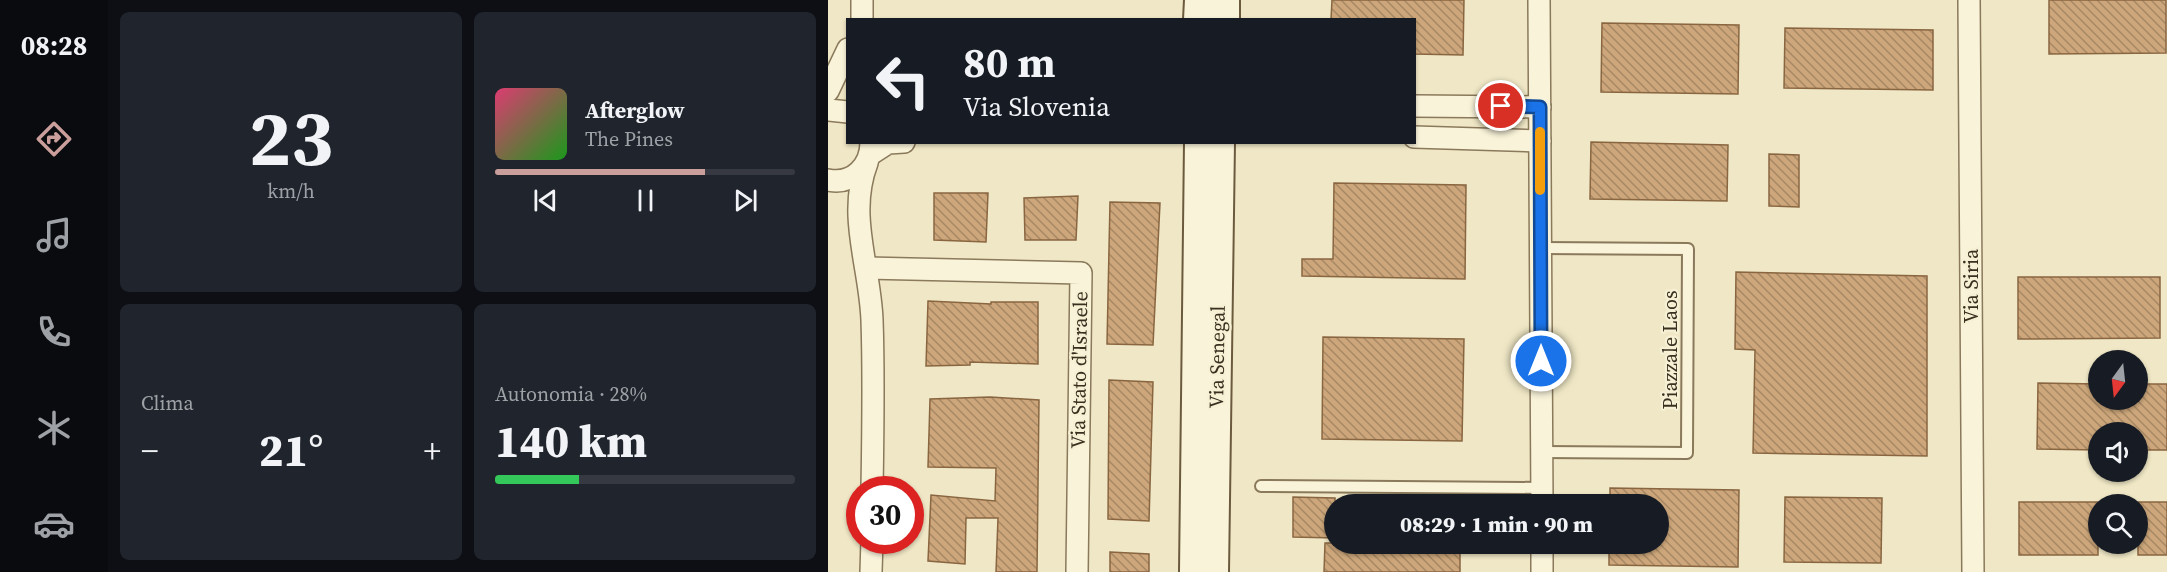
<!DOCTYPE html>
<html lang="it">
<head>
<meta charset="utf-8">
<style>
  :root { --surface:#171b24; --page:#20242c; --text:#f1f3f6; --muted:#9ea1a6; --line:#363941; --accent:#ca9e9a }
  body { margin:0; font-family:"Source Serif 4",serif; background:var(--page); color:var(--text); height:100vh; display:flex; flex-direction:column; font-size:22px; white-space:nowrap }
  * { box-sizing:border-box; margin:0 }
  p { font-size:20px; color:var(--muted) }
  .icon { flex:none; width:33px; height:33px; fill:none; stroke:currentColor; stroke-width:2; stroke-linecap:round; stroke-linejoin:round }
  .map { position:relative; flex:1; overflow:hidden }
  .details { display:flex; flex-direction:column; gap:12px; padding:12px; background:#0d0f14; width:720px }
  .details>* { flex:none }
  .banner { position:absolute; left:18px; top:18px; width:570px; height:126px; border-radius:0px; box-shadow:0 2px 4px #0004; background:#171b24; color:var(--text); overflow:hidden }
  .needle { width:39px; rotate:195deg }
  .controls { position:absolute; left:1260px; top:350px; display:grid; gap:12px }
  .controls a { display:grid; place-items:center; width:60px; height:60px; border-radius:50%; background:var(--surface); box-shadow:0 2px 4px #0004; font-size:30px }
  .speed { position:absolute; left:18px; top:476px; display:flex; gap:12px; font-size:30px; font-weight:700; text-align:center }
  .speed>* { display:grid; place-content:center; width:78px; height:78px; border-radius:50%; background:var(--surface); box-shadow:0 2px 4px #0004; line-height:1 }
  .speed .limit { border:9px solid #d22; background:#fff; color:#111 }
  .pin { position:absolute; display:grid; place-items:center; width:51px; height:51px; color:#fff; margin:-26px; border:3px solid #fff; border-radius:50%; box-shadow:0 2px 6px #0007 }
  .me { position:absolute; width:66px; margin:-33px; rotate:0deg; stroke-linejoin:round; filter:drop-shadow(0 0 4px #0008) }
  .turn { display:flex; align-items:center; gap:21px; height:126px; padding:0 18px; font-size:27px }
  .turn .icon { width:78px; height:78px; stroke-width:2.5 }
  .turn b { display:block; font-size:42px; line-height:51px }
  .big { font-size:45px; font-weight:800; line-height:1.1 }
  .details .widget { flex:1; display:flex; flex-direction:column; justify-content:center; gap:9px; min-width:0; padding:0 21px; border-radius:9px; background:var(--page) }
  .details .dial { align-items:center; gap:0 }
  .dial b { font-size:78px; line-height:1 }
  .song { display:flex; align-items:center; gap:18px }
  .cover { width:72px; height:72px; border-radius:9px; background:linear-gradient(135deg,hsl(340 70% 55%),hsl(120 70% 35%)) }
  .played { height:6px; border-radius:3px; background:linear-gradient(90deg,var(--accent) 70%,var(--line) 70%) }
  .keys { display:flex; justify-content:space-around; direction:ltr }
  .heat { display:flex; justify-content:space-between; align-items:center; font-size:33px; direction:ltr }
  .charge { height:9px; border-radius:4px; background:linear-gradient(90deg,#34c759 28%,var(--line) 0) }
  .details .tiles { flex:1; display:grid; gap:12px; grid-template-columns:repeat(2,1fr) }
  .trip { position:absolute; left:496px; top:494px; width:345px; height:60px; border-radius:30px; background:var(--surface); box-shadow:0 2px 4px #0004; font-weight:800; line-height:60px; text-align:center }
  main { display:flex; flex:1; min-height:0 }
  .tabs { display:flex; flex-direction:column; width:108px; justify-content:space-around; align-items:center; background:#090b0e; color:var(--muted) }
  .tabs .icon { width:42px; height:42px }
  .tabs .selected { color:var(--accent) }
  .tabs b { font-size:27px; color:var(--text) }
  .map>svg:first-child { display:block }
  .building { fill:url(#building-back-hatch); stroke:#896641; stroke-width:1.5 }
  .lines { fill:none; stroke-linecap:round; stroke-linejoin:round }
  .service-casing { stroke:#8a795b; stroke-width:14 }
  .minor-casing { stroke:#8a795b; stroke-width:24 }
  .secondary-casing { stroke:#6c5a3e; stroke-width:32 }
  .service { stroke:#f9f3d9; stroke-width:10 }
  .minor { stroke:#f9f3d9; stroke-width:21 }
  .secondary { stroke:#f9f3d9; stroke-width:28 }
  .route-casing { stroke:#114b97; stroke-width:15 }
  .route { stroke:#1a73e8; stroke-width:10 }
  .slow { stroke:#f59e0b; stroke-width:10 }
  .labels { text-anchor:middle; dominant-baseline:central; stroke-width:4.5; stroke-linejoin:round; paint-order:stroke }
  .street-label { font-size:20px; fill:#3a2f1f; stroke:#f6f0d5 }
</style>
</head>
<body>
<main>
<nav class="tabs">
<b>08:28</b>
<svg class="icon selected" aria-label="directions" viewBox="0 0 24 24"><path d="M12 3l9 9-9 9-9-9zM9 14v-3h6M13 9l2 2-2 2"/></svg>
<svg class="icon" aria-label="music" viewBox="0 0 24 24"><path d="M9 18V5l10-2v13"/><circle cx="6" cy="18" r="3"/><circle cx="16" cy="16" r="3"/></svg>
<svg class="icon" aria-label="phone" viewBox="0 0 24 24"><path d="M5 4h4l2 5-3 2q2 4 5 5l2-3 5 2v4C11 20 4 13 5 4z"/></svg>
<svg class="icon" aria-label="climate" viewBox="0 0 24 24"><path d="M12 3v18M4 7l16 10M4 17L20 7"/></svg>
<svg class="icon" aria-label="car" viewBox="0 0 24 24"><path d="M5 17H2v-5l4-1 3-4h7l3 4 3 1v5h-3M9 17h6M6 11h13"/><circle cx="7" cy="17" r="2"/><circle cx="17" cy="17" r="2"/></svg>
</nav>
<section class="details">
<div class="tiles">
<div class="widget dial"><b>23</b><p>km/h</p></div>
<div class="widget">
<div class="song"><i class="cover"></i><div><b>Afterglow</b><p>The Pines</p></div></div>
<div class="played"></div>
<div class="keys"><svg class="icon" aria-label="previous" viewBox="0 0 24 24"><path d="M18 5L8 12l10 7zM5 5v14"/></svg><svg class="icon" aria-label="pause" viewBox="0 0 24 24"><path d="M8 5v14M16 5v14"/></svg><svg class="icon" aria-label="next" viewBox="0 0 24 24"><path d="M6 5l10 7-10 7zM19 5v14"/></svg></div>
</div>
<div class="widget"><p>Clima</p>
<div class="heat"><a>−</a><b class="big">21°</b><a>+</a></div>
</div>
<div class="widget"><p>Autonomia · 28%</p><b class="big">140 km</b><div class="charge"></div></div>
</div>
</section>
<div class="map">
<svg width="1339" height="572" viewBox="0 0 1339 572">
  <defs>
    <pattern id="building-back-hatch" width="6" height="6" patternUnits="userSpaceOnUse" patternTransform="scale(1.5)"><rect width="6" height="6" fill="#cda77b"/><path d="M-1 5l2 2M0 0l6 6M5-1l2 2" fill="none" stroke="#a78864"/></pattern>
  </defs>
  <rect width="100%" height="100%" fill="#efe7c5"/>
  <!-- building -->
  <g class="building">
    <path d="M504,0H636L635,55L586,54V20H503Z"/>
    <path d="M1221,0H1338V53L1221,54Z"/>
    <path d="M774,23L911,25L910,94L773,92Z"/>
    <path d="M957,28L1105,30V90L956,88Z"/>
    <path d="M763,142L900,145L899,201L762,199Z"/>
    <path d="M941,154L971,155V207L941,206Z"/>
    <path d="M506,183L638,185L637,279L474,276V259H505Z"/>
    <path d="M106,193H160L158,242L106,240Z"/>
    <path d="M250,196L248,240H197L196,198Z"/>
    <path d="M282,202L332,203L325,345L279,344Z"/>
    <path d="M908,272L1099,276V456L925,453L927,350L907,349Z"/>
    <path d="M1190,277H1332V338L1190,339Z"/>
    <path d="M100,301L163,304V302H210V364L142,362V365L98,366Z"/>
    <path d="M495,337L636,339L634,441L494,439Z"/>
    <path d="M281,380L325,382L321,521L280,519Z"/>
    <path d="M1210,383L1270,384V399H1310V384H1339V450H1310V432H1270V450L1209,449Z"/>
    <path d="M162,397L211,400L209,572H168L170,518H138L137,564L100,561L103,495L167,501L168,468L100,467L102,399Z"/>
    <path d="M782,488L911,490L910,567L781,565V543H831V504H782Z"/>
    <path d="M465,497L507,498V538L465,537Z"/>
    <path d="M957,497L1054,498L1053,563L956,562Z"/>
    <rect x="1191" y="502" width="79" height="53"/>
    <rect x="1310" y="502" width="29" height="53"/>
    <path d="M497,543H632V572H496Z"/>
    <path d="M282,552L321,554V572H282Z"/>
  </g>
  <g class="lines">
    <!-- service casing -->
    <g class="service-casing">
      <g id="service">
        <path d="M713,248L860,249L859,453L714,452"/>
        <path d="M433,486L714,488"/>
      </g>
    </g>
    <!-- minor casing -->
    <g class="minor-casing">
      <g id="minor">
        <path d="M711,0L714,504"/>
        <path d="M1141,0L1145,572"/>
        <path d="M34,20V0"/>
        <path d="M0,91L20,49"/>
        <path d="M586,106L712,107"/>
        <path d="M0,110L20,112"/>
        <path d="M586,137L712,141"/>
        <path d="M43,154L60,143L76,142"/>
        <path d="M39,163C19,215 42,266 44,320C46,376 45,433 44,489"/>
        <path d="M0,180C25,185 43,166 43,142"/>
        <path d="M39,268L253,273L249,572"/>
        <path d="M714,543V572"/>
        <path d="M43,572L44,540"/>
      </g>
    </g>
    <!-- secondary casing -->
    <g class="secondary-casing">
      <g id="secondary">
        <path d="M370,20L371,0"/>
        <path d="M397,20V0"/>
        <path d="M366,572L371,142"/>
        <path d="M386,572L392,142"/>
      </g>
    </g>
    <!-- service -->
    <use href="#service" class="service"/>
    <!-- minor -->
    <use href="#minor" class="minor"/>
    <!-- secondary -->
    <use href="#secondary" class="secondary"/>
  </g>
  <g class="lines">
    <!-- route casing -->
    <g class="route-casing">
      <path id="route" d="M673,106L712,107L713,361"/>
    </g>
    <!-- route -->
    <use href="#route" class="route"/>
    <!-- slow -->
    <path class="slow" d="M712,132V190"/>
  </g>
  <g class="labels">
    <!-- street labels -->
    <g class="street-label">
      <text transform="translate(1143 286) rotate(-90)">Via Siria</text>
      <text transform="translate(842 350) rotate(-90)">Piazzale Laos</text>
      <text transform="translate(389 357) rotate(-89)">Via Senegal</text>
      <text transform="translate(251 370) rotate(-89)">Via Stato d'Israele</text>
    </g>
  </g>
</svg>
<div class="controls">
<a><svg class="needle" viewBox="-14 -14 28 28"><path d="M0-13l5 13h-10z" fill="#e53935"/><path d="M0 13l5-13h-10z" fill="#9ea1a6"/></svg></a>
<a><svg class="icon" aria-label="sound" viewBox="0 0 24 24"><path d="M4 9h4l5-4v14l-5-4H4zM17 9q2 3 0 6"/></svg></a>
<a><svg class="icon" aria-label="search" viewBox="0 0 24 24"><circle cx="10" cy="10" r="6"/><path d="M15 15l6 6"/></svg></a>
</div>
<div class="speed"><div class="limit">30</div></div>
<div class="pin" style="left:673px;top:106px;background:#d93025"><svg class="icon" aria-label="arrive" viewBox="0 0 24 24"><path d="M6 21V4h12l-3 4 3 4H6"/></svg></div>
<svg class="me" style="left:713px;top:361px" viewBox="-20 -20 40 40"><circle r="17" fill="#1a73e8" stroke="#fff" stroke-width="3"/><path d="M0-11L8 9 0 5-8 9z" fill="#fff"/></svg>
<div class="trip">08:29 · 1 min · 90 m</div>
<div class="banner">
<div class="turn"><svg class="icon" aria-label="left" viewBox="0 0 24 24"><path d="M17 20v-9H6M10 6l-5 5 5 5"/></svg><div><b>80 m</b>Via Slovenia</div></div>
</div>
</div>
</main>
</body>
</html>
